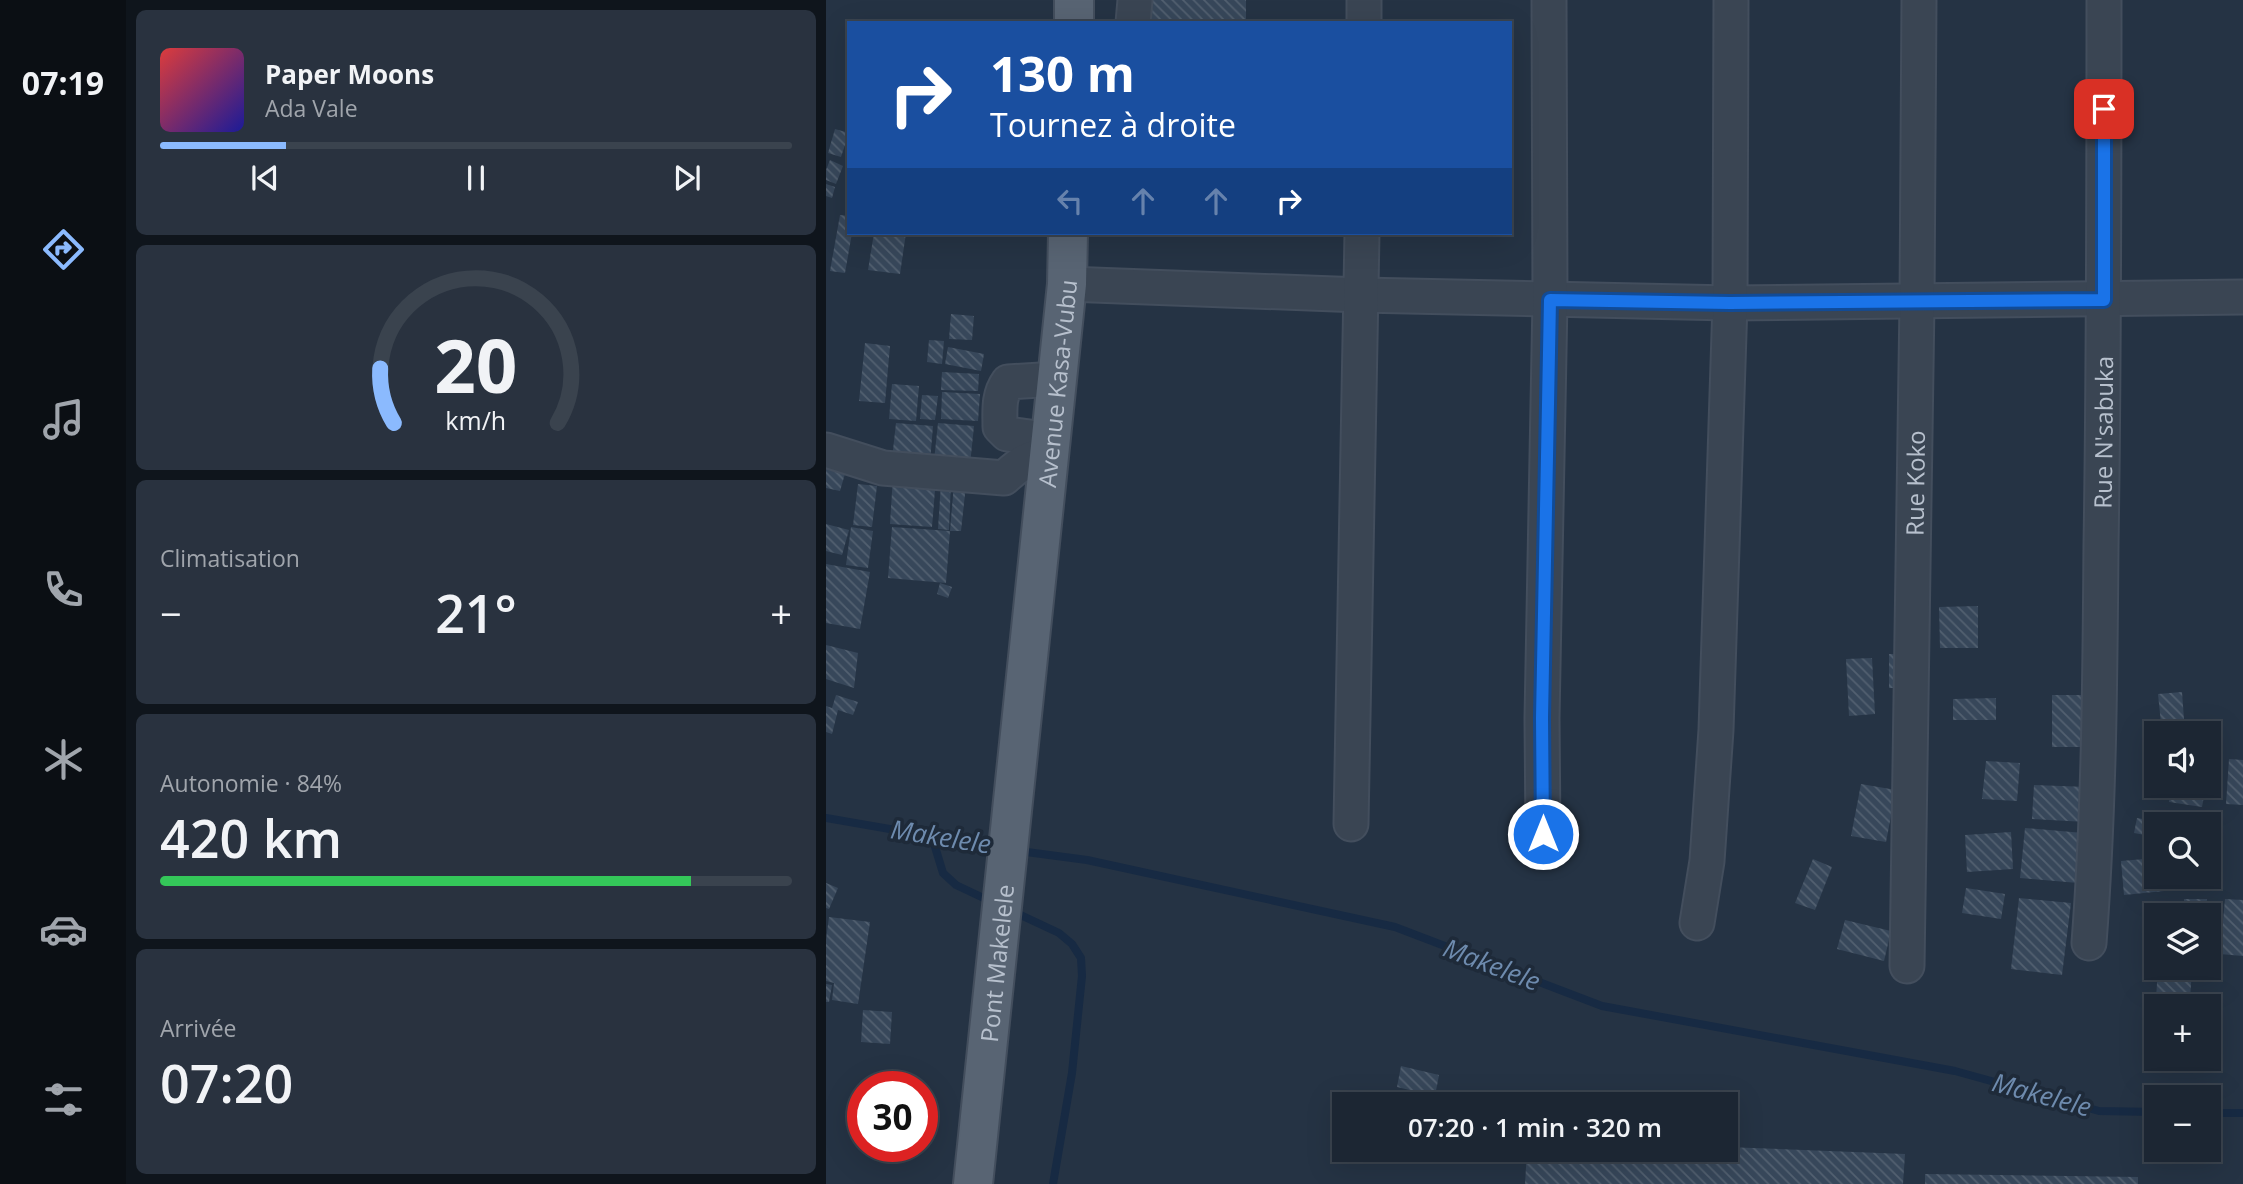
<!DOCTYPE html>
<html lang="fr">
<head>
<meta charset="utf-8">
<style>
  :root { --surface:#1c2633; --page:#29323f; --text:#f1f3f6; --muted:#a0a5ac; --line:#3a434e; --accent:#8bbafe }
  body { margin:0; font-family:"Open Sans",sans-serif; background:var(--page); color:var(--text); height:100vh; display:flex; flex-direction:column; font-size:26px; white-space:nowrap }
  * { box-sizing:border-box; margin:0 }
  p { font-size:23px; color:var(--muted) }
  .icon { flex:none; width:38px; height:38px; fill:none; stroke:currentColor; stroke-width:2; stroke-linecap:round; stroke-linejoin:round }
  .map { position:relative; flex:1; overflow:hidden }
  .sheet { display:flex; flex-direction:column; gap:10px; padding:10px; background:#0f151c; width:700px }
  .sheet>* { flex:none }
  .hud { position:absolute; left:21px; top:21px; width:665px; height:214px; border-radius:0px; box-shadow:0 7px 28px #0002,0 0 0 2px var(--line); background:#1a4fa0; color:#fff; overflow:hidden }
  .controls { position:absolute; left:1318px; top:721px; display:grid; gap:14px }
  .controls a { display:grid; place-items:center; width:77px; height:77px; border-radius:0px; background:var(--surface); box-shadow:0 7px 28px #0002,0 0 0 2px var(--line); font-size:35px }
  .speed { position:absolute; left:21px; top:1071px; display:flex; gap:14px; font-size:35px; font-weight:700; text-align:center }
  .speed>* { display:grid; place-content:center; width:91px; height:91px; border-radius:50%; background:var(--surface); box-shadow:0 7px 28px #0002,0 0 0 2px var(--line); line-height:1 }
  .speed .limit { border:10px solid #d22; background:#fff; color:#111 }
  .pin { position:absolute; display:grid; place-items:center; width:60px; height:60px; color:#fff; margin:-30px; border-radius:14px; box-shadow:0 4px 10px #0006 }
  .me { position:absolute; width:77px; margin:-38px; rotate:0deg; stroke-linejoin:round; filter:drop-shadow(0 0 5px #0008) }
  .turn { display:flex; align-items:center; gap:24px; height:147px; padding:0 28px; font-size:32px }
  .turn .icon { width:91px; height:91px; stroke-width:2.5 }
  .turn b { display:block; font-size:49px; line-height:60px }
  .lanes { display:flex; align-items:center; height:66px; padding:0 28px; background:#0003; justify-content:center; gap:35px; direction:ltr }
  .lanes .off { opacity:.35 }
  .big { font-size:52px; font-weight:600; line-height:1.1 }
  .sheet .card { flex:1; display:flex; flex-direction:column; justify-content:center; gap:10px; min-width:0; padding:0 24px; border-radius:10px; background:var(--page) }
  .sheet .dial { align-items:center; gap:0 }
  .dial svg { height:182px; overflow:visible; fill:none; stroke:var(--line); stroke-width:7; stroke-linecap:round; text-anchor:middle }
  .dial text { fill:var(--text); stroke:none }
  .song { display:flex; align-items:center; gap:21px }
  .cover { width:84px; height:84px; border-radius:10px; background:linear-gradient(135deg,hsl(0 70% 55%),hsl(240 70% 35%)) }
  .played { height:7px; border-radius:4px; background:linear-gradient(90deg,var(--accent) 20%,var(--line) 20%) }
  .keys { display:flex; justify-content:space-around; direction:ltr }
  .heat { display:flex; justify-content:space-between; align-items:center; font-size:38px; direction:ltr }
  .charge { height:10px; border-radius:5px; background:linear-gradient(90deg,#34c759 84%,var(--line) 0) }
  .trip { position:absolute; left:506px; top:1092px; width:406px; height:70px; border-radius:0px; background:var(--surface); box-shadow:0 7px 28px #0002,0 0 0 2px var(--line); font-weight:600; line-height:70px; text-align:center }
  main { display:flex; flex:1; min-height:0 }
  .menu { display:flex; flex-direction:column; width:126px; justify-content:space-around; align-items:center; background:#0b0f14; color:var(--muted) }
  .menu .icon { width:49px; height:49px }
  .menu .selected { color:var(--accent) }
  .menu b { font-size:32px; color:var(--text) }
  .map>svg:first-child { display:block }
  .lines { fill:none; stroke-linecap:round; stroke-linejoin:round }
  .stream { stroke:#172a43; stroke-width:8 }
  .building { fill:url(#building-back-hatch) }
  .minor-casing { stroke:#434e5d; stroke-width:37 }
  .major-casing { stroke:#434e5d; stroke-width:42 }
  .minor { stroke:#3a4553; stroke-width:33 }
  .major { stroke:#586473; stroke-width:38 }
  .route-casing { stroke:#114b97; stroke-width:18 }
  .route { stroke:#1a73e8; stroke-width:12 }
  .labels { text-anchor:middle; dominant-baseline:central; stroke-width:7; stroke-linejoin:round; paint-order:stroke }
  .street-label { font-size:24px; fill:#b7c0cd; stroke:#1e2a39 }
  .water-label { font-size:26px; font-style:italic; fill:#6e8bae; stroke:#1e2a39 }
</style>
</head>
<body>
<main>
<nav class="menu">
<b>07:19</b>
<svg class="icon selected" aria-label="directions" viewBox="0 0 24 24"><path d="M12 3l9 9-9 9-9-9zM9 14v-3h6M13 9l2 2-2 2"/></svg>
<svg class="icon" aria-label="music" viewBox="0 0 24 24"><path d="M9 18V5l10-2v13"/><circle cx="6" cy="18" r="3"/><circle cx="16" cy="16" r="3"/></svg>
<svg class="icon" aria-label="phone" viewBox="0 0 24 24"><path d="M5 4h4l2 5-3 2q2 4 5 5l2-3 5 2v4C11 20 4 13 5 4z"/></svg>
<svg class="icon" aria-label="climate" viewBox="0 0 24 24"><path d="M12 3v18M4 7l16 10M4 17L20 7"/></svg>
<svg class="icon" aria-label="car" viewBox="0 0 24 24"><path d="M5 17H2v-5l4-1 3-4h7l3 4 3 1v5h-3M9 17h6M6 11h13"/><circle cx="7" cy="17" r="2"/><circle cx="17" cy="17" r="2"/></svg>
<svg class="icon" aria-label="filters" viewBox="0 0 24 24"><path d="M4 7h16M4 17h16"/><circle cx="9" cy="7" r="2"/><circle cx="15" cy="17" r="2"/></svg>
</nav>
<section class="sheet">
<div class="card">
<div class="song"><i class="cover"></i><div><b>Paper Moons</b><p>Ada Vale</p></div></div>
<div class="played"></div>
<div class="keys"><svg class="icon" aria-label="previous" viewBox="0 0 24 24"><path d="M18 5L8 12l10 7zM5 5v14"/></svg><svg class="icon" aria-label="pause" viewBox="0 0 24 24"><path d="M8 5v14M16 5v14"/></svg><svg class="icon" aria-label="next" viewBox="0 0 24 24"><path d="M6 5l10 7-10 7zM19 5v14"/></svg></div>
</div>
<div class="card dial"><svg viewBox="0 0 100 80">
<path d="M14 69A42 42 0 1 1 86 69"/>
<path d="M14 69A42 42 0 0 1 8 45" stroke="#8bbafe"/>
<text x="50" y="56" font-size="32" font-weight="700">20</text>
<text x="50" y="72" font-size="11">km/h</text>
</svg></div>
<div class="card"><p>Climatisation</p>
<div class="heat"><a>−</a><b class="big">21°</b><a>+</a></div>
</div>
<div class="card"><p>Autonomie · 84%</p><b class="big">420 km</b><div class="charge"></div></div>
<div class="card"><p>Arrivée</p><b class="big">07:20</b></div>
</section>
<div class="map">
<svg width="1417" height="1184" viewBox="0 0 1417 1184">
  <defs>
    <pattern id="building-back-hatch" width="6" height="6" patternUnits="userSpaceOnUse" patternTransform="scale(1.75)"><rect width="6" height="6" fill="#37475a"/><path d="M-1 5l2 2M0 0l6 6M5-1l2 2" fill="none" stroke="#526070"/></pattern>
  </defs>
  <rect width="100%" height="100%" fill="#253344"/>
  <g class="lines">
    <!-- stream -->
    <g class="stream">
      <path d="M0,818L173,848"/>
      <path d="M106,837L117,873L130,885L166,902"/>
      <path d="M193,851L261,860L569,927L776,1006L1129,1071L1273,1111L1330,1112"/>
      <path d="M188,912L233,933L246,944L255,958L256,976L246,1073L227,1184"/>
      <path d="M1382,1113H1417"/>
    </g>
  </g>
  <!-- building -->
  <g class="building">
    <rect x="319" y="0" width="101" height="23"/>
    <path d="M9,129L23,133L15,157L2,153Z"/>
    <path d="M4,160L17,166L10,184L0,180V170Z"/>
    <path d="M0,184L9,187L6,198L0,196Z"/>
    <path d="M14,215L23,216V233H26L19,273L4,271Z"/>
    <path d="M48,233H80L74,274L42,270Z"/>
    <path d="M125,314L148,316L146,340L123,339Z"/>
    <path d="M103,340L118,341L116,364L101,362Z"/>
    <path d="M39,343L64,346L59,403L33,401Z"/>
    <path d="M122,347L158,354L155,371L119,364Z"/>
    <path d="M116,372L153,374L152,391L115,390Z"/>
    <path d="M66,384L93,386L90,421L63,419Z"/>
    <path d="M116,392L154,394L152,421L115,419Z"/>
    <path d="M96,395L112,396L109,420L94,419Z"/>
    <path d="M70,423L107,426L104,462L66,459Z"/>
    <path d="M112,423L148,426L144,465L108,461Z"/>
    <path d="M0,454L23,460L14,491L0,488Z"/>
    <path d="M67,476L110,478L106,527L64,524Z"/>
    <path d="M115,483H125L123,530L112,529Z"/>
    <path d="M32,484L51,486L46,527L27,525Z"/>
    <path d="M128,484L140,485L135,531H124Z"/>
    <path d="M0,524L23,530L16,555L0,551Z"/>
    <path d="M25,527L47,531L42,568L20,565Z"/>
    <path d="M66,527L124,531L120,583L62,578Z"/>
    <path d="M0,564L44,572L34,629L0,623Z"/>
    <path d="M114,583L126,587L122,598L111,594Z"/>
    <path d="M1152,606V648H1114L1113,607Z"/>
    <path d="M0,645L32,653L28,688L0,679Z"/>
    <rect x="1063" y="654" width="15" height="34"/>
    <path d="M1046,658L1049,714L1023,716L1020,659Z"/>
    <path d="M1356,692L1359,733H1336L1332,694Z"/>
    <path d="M10,695L32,702L27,715L12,710L6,734L0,732V706L6,708Z"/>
    <rect x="1226" y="695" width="36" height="52"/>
    <path d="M1170,698V720H1127V699Z"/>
    <path d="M1403,759L1417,760V805L1400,804Z"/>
    <path d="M1160,761L1194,763L1191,801L1156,799Z"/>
    <path d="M1035,784L1070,790L1060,842L1025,836Z"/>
    <path d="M1208,785L1262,787L1260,822L1206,819Z"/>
    <path d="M1345,786H1380L1376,807L1343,802Z"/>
    <path d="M1311,818L1339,823V824H1330V837L1308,833Z"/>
    <path d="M1199,828L1257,833L1252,883L1194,878Z"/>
    <path d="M1185,832L1187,869L1141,872L1139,835Z"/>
    <path d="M1330,858V877H1337L1338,891L1298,895L1295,861Z"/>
    <path d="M987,859L1006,867L989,910L969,903Z"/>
    <path d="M0,883L12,888L3,909L0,908Z"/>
    <path d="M1140,888L1179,894L1175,919L1136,913Z"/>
    <path d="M1193,898L1245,903L1236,975L1185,969Z"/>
    <path d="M1358,899H1381L1380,915H1358Z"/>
    <path d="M1399,899L1417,900V956L1394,954Z"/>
    <path d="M3,917L44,922L32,1004L6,1000L8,983L0,981V940Z"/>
    <path d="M1019,920L1065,931L1058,961L1011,949Z"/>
    <path d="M1332,968H1366L1364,1000L1330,998Z"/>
    <path d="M0,984L6,985L3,1002H0Z"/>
    <path d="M37,1010L66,1012L64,1044L35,1042Z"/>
    <path d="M575,1066L613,1075L609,1096L571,1087Z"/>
    <path d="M900,1147L1079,1154L1077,1184H699L701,1150H900Z"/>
    <path d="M1099,1174L1312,1177V1184H1099Z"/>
  </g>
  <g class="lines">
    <!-- minor casing -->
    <g class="minor-casing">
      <g id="minor">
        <path d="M307,23L309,0"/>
        <path d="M538,23V0"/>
        <path d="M241,284L535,295L904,303L1417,297"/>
        <path d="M225,440L181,434L174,427C174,411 172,396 182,382L231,379"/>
        <path d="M0,450L57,468L178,478C193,465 202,456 223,455"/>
        <path d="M525,824L536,233"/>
        <path d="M717,834L716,718L724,300L723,0"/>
        <path d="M871,923L881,861L890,730L904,303L905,0"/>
        <path id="s1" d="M1263,943C1273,811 1274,678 1275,546C1278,364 1278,182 1278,0"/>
        <path id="s2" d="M1081,966L1091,302L1093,0"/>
      </g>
    </g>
    <!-- major casing -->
    <g class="major-casing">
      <g id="major">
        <path d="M248,23V0"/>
        <path id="s3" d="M147,1184L241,284L242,233"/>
      </g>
    </g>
    <!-- minor -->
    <use href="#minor" class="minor"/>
    <!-- major -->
    <use href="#major" class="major"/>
  </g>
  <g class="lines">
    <!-- route casing -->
    <g class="route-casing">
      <path id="route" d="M717,834L716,718L724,300L904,303L1278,300V109"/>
    </g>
    <!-- route -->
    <use href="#route" class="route"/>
  </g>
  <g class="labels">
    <!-- street labels -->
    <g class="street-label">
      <text stroke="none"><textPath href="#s3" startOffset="805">Avenue Kasa-Vubu</textPath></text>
      <text stroke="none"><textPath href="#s1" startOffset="511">Rue N'sabuka</textPath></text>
      <text stroke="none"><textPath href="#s2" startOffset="483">Rue Koko</textPath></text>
      <text stroke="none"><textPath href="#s3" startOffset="222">Pont Makelele</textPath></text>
    </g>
    <!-- water labels -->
    <g class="water-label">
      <text transform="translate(115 836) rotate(9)">Makelele</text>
      <text transform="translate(666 964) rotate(21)">Makelele</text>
      <text transform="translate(1216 1094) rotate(15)">Makelele</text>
    </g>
  </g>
</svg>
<div class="controls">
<a><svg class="icon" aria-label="sound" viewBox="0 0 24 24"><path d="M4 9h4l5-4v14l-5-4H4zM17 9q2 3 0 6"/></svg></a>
<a><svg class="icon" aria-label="search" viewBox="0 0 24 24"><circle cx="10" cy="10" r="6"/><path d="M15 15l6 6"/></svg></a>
<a><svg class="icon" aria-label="layers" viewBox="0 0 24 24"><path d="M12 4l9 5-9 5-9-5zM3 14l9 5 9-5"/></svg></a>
<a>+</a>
<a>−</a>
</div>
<div class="speed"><div class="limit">30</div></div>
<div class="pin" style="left:1278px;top:109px;background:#d93025"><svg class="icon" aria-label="arrive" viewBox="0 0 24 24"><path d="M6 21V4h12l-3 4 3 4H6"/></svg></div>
<svg class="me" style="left:717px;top:834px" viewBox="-20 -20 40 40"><circle r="17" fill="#1a73e8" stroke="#fff" stroke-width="3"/><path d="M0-11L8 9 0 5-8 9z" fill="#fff"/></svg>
<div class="trip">07:20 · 1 min · 320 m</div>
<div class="hud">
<div class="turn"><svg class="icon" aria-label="right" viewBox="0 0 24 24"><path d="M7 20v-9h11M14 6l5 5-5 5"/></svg><div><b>130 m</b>Tournez à droite</div></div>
<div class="lanes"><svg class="icon off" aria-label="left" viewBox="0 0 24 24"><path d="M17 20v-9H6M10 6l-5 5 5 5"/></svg><svg class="icon off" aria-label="ahead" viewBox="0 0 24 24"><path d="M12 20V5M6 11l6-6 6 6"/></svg><svg class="icon off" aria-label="ahead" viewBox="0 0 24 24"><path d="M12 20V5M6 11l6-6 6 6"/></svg><svg class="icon" aria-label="right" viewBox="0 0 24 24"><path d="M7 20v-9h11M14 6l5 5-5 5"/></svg></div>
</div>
</div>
</main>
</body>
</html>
